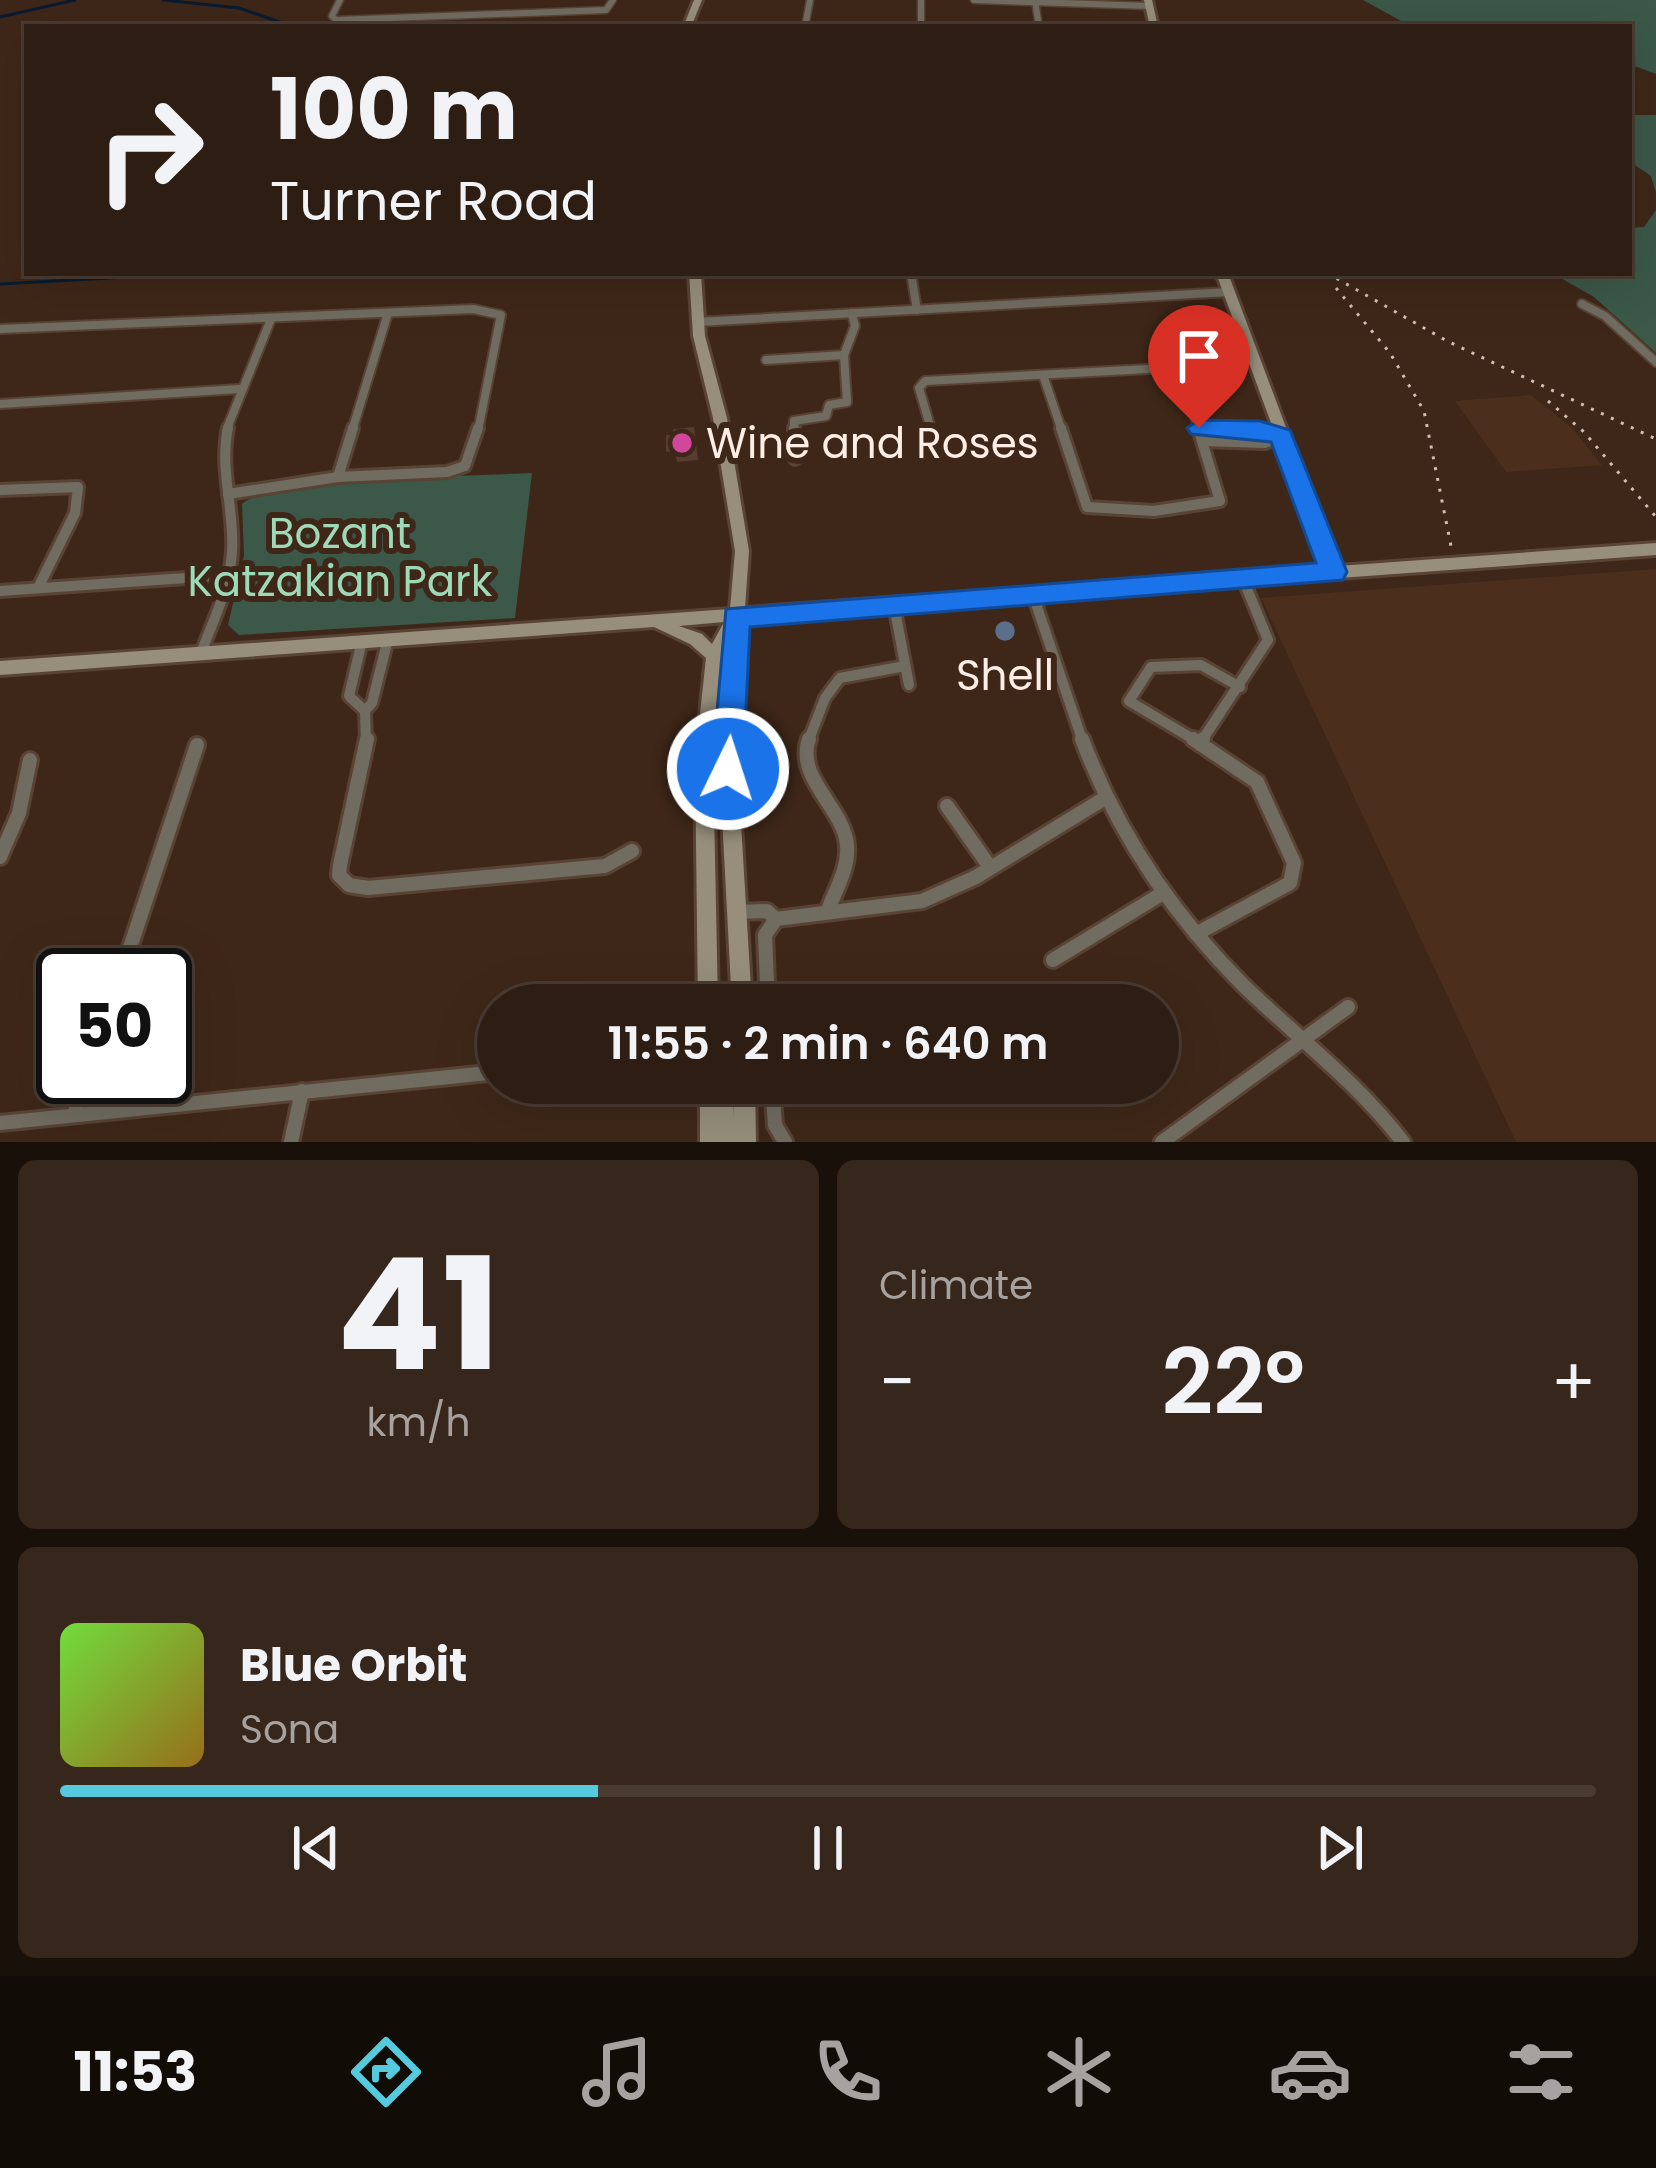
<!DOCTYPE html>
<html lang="en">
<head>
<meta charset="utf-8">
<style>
  :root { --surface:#2e1d12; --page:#36261b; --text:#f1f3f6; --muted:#a7a29f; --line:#493b32; --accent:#55cadf }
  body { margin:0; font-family:Poppins,sans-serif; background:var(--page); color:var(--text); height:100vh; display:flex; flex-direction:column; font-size:45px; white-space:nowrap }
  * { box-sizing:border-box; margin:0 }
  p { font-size:39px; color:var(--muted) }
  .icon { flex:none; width:66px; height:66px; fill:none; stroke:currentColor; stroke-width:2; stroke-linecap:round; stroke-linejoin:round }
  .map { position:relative; height:1142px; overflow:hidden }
  .sheet { display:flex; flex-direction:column; gap:18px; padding:18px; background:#19100a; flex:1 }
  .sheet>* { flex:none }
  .banner { position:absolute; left:24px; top:24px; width:1608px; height:252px; border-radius:0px; box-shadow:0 12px 48px #0002,0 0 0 3px var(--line); background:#2e1d12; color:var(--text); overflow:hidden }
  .speed { position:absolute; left:36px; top:948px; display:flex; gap:24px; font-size:60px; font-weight:700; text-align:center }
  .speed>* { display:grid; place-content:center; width:156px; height:156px; border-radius:50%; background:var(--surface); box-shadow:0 12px 48px #0002,0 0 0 3px var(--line); line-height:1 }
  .speed .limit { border:6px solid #111; border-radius:18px; background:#fff; color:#111 }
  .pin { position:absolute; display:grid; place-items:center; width:102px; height:102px; color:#fff; margin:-123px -51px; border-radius:50% 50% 50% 0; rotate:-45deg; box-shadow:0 0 12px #0007 }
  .pin .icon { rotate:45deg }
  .me { position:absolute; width:132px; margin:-66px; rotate:4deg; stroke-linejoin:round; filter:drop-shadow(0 0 9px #0008) }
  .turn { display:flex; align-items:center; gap:42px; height:252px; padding:0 48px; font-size:54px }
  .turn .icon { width:156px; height:156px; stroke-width:2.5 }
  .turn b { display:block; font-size:84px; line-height:102px }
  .big { font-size:90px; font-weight:600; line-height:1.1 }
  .sheet .card { flex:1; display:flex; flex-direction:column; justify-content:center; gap:18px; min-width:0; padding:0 42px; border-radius:18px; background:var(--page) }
  .sheet .dial { align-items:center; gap:0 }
  .dial b { font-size:156px; line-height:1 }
  .song { display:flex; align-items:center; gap:36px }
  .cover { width:144px; height:144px; border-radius:18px; background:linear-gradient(135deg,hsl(100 70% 55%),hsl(40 70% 35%)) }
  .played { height:12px; border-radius:6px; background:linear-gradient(90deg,var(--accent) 35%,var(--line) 35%) }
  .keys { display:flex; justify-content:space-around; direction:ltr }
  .heat { display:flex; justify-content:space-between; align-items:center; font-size:66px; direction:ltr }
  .sheet .tiles { flex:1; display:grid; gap:18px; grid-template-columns:1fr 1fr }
  .card:last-child { grid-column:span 2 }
  .trip { position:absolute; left:477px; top:984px; width:702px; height:120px; border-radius:60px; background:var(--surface); box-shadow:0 12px 48px #0002,0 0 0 3px var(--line); font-weight:600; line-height:120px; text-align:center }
  .tabs { display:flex; height:192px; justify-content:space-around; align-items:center; background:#120c07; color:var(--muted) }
  .tabs .icon { width:84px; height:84px }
  .tabs .current { color:var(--accent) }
  .tabs b { font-size:54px; color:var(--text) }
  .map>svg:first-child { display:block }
  .built { fill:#4b2f1c }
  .green { fill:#3b5848 }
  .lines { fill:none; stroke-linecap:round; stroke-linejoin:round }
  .stream { stroke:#081b30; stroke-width:3 }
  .building { fill:#573c31 }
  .street-far3-casing { stroke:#594335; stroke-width:9 }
  .street-far2-casing { stroke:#594335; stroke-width:12 }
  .street-far1-casing { stroke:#594335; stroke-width:16 }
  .street-casing { stroke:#594335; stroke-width:20 }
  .secondary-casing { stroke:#594335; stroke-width:6 }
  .street-far3 { stroke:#716c60; stroke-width:6 }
  .street-far2 { stroke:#716c60; stroke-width:8 }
  .street-far1 { stroke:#716c60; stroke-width:10 }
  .street { stroke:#716c60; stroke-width:14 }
  .secondary { fill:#978f7c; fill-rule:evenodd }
  .rail { stroke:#d0beb4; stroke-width:3; stroke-dasharray:3 8; stroke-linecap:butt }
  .route { fill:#1a73e8; stroke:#114b97; stroke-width:3 }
  .hotel-dot { fill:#d1479c; stroke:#3e2718; stroke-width:4.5 }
  .service-dot { fill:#5c6f8a; stroke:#3e2718; stroke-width:4.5 }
  .labels { text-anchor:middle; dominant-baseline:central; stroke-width:12; stroke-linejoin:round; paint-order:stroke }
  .poi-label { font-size:42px; fill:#feeee5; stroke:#3e2718; text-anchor:start }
  .park-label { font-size:42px; fill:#9edab8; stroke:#3e2718 }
</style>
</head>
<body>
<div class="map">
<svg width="1656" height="1142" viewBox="0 0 1656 1142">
  <rect width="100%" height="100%" fill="#3e2718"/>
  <!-- built -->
  <g class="built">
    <path d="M1531,395L1572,428L1602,465L1506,472L1455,401Z"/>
    <path d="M1656,569V1142H1516L1261,598Z"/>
  </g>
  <!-- green -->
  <g class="green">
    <path d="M1363,0H1656V74L1629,64V27H1412Z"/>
    <path d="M1629,115H1656V193L1651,176L1629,161Z"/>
    <path d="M1656,210V353L1594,297L1552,273H1629V228L1644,227Z"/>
    <path d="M532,473L515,618L239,635L228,625L244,556L242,504C267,478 483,476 532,473Z"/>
  </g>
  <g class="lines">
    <!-- stream -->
    <g class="stream">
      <path d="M163,0L239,8L294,27"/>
      <path d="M0,17L75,0"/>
      <path d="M1030,27L1047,26"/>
      <path d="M0,284L201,273"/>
    </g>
  </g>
  <!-- building -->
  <path class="building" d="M694,427L698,460L677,462L675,451L666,452V435H673V429Z"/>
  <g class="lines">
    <!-- street-far3 casing -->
    <g class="street-far3-casing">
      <g id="street-far3">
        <path d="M340,0L332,16L336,20L606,10L613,0"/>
        <path d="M921,0V27"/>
        <path d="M974,0L1150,6"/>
        <path d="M1035,0L1039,27"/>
        <path d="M805,27L810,0"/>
      </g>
    </g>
    <!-- street-far2 casing -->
    <g class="street-far2-casing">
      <g id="street-far2">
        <path d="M911,273L917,310"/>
        <path d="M1582,304L1605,316L1656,362"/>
        <path d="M697,322L1229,292"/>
        <path d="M0,329L473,309L501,315L478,431"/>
        <path d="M766,360L844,355"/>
        <path d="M1043,375L1062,431"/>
        <path d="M0,404L239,389"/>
        <path d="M1199,428L1266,431"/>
        <path d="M931,429L919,388L925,381L1167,368L1184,379L1199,431"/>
        <path d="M226,431L271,319"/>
        <path d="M352,431L388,313"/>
        <path d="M794,431V421L826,416L829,405L847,402L844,355L855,326L852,313"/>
      </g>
    </g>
    <!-- street-far1 casing -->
    <g class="street-far1-casing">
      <g id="street-far1">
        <path d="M794,428L795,459"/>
        <path d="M1061,428L1087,507L1154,511L1220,501L1198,428"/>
        <path d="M1201,428L1260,429L1282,436"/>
        <path d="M1203,441L1265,443L1282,436"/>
        <path d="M338,477L353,428"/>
        <path d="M0,490L78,487L75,513L38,588"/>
        <path d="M228,494L338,477L447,472L465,466L478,428"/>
        <path d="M0,591L229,575"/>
        <path d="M1033,595L1083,742"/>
        <path d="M894,605L909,685"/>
        <path d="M362,641L349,696L365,711L372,703L388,639"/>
        <path d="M201,653C213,621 230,587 232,552C235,511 219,470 228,428"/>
        <path d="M365,711L366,742"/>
        <path d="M808,742L825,698L840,678L905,666"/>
        <path d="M1198,742L1129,701L1151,667L1201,665L1240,687"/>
        <path d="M1201,742L1268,640L1243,579"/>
      </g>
    </g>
    <!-- street casing -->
    <g class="street-casing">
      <g id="street">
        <path d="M367,739L340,865L339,875L349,885L368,888L605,866L632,851"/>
        <path d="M809,739C795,778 844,808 847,845C849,868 836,889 828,910"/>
        <path d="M1082,739C1117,832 1174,916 1244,986C1298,1038 1357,1082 1403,1142"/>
        <path d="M1193,739L1257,782L1294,863L1290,883L1196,934"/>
        <path d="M1200,744L1203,739"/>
        <path d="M947,806L990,867"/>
        <path d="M0,857L19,813L30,760"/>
        <path d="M738,912L767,911L776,919"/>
        <path d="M776,919L922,901L976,877L1105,798"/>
        <path d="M1053,960L1163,893"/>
        <path d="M121,975L197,745"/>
        <path d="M768,1005L765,935L776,919"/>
        <path d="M772,1083L775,1125L785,1142"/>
        <path d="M74,1115L87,1077"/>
        <path d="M0,1123L498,1072"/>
        <path d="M291,1142L302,1091"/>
        <path d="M1162,1142L1348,1007"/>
      </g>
    </g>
    <!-- secondary casing -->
    <g class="secondary-casing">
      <g id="secondary">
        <path d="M694,0H702L691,27H683Z"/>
        <path d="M1144,0H1152L1158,27H1150Z"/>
        <path d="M689,273H701L705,336L727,418L749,551L745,608L1324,567L1216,273H1228L1338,566L1656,543V555L744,621L736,741L752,1005H732L718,741L726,648L722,656L713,760L718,1005H698L695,760L706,658L690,644L654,627L0,675V661L730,609L735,551L713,418L693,336ZM724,622L712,644L702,634L679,626Z"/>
        <path d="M700,1083H722L733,1101L734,1119L733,1083H755L756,1142H700Z"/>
      </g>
    </g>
    <!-- street-far3 -->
    <use href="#street-far3" class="street-far3"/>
    <!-- street-far2 -->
    <use href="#street-far2" class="street-far2"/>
    <!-- street-far1 -->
    <use href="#street-far1" class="street-far1"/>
    <!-- street -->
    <use href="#street" class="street"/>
    <!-- secondary -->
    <use href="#secondary" class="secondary"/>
    <!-- rail -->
    <g class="rail">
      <path d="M1327,273L1447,341L1656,439"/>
      <path d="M1336,288L1390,353L1424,411L1451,546"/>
      <path d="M1548,401L1584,432L1656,517"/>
    </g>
  </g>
  <!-- route -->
  <path class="route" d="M1199,420L1260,421L1290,430L1347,572L1343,580L750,627L743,769L739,779L728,783L716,779L712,769L726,609L1316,563L1271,442L1191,434L1187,428Z"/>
  <!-- markers -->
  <circle class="hotel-dot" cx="682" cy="443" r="12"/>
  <circle class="service-dot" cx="1005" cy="631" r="12"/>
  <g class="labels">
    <!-- poi labels -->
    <g class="poi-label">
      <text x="706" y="443">Wine and Roses</text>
      <text x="1005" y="675" text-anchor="middle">Shell</text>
    </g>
    <!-- park labels -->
    <g class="park-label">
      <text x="340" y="533">Bozant<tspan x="340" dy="48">Katzakian Park</tspan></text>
    </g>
  </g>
</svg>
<div class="speed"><div class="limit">50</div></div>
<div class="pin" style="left:1199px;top:428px;background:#d93025"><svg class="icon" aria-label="arrive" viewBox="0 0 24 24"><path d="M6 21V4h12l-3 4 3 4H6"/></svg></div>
<svg class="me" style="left:728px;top:769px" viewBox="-20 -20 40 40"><circle r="17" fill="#1a73e8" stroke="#fff" stroke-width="3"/><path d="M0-11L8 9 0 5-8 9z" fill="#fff"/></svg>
<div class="trip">11:55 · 2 min · 640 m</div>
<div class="banner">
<div class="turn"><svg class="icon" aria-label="right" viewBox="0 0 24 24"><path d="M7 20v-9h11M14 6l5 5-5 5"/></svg><div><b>100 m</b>Turner Road</div></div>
</div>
</div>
<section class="sheet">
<div class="tiles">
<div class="card dial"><b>41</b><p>km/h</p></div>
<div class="card"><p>Climate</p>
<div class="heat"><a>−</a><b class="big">22°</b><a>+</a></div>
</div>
<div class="card">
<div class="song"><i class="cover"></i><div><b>Blue Orbit</b><p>Sona</p></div></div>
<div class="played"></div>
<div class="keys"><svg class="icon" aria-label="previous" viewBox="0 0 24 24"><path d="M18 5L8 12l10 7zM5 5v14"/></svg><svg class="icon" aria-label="pause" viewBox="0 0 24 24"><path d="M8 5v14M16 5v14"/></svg><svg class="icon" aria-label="next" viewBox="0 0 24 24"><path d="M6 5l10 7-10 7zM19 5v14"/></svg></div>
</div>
</div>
</section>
<nav class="tabs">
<b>11:53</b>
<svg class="icon current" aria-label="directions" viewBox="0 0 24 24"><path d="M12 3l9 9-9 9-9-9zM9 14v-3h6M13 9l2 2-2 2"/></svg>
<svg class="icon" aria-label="music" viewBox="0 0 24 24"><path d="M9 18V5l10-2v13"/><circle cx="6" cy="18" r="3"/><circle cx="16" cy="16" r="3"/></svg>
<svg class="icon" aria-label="phone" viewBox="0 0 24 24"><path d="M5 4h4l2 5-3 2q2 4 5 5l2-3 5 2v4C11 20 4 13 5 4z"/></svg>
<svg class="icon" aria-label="climate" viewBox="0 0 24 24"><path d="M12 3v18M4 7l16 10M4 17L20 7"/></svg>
<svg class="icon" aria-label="car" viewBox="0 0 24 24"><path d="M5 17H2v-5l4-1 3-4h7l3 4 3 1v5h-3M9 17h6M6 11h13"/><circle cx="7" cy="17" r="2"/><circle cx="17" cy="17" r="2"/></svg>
<svg class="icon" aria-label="filters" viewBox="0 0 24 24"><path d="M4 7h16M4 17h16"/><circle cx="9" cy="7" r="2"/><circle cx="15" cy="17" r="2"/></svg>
</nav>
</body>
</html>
